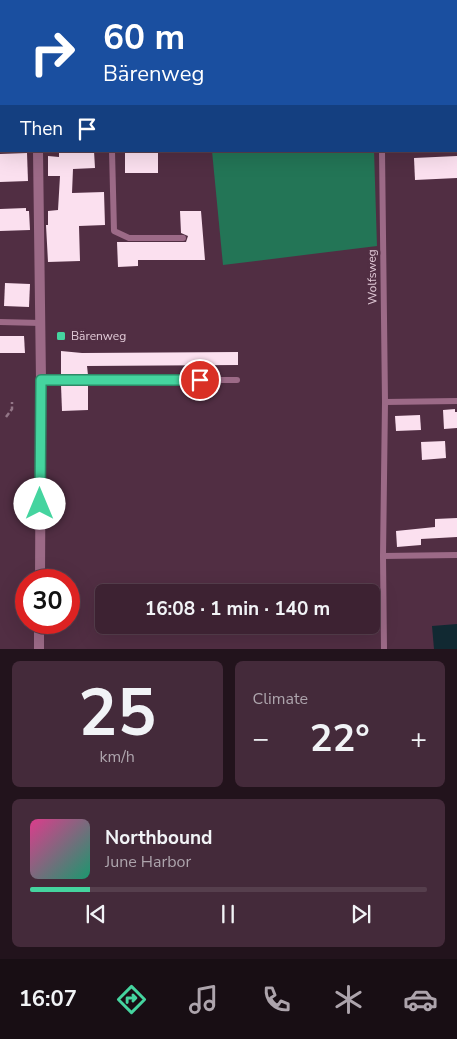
<!DOCTYPE html>
<html lang="en">
<head>
<meta charset="utf-8">
<style>
  :root { --surface:#3d2232; --page:#442a3a; --text:#f1f3f6; --muted:#ada4ac; --line:#563f4d; --accent:#45d49f }
  body { margin:0; font-family:"Nunito Sans",sans-serif; background:var(--page); color:var(--text); height:100vh; display:flex; flex-direction:column; font-size:19px; white-space:nowrap }
  * { box-sizing:border-box; margin:0 }
  p { font-size:16px; color:var(--muted) }
  .icon { flex:none; width:28px; height:28px; fill:none; stroke:currentColor; stroke-width:2; stroke-linecap:round; stroke-linejoin:round }
  .map { position:relative; height:649px; overflow:hidden }
  .sheet { display:flex; flex-direction:column; gap:12px; padding:12px; background:#22131c; flex:1 }
  .sheet>* { flex:none }
  .top-card { position:absolute; left:0px; top:0px; width:458px; height:152px; box-shadow:0 5px 20px #0002,0 0 0 1px var(--line); background:#1a4fa0; color:#fff; overflow:hidden }
  .speed { position:absolute; left:15px; top:569px; display:flex; gap:10px; font-size:25px; font-weight:700; text-align:center }
  .speed>* { display:grid; place-content:center; width:65px; height:65px; border-radius:50%; background:var(--surface); box-shadow:0 5px 20px #0002,0 0 0 1px var(--line); line-height:1 }
  .speed .limit { border:8px solid #d22; background:#fff; color:#111 }
  .pin { position:absolute; display:grid; place-items:center; width:42px; height:42px; color:#fff; margin:-21px; border:2px solid #fff; border-radius:50%; box-shadow:0 1px 5px #0007 }
  .me { position:absolute; width:55px; margin:-28px; rotate:0deg; stroke-linejoin:round; filter:drop-shadow(0 0 4px #0008) }
  .turn { display:flex; align-items:center; gap:18px; height:105px; padding:0 20px; font-size:22px }
  .turn .icon { width:65px; height:65px; stroke-width:2.5 }
  .turn b { display:block; font-size:35px; line-height:42px }
  .then { display:flex; align-items:center; height:48px; padding:0 20px; background:#0003; gap:10px; font-size:19px }
  .big { font-size:38px; font-weight:700; line-height:1.1 }
  .sheet .card { flex:1; display:flex; flex-direction:column; justify-content:center; gap:8px; min-width:0; padding:0 18px; border-radius:8px; background:var(--page) }
  .sheet .dial { align-items:center; gap:0 }
  .dial b { font-size:65px; line-height:1 }
  .song { display:flex; align-items:center; gap:15px }
  .cover { width:60px; height:60px; border-radius:8px; background:linear-gradient(135deg,hsl(330 70% 55%),hsl(160 70% 35%)) }
  .played { height:5px; border-radius:2px; background:linear-gradient(90deg,var(--accent) 15%,var(--line) 15%) }
  .keys { display:flex; justify-content:space-around; direction:ltr }
  .heat { display:flex; justify-content:space-between; align-items:center; font-size:28px; direction:ltr }
  .sheet .tiles { flex:1; display:grid; gap:12px; grid-template-columns:1fr 1fr }
  .card:last-child { grid-column:span 2 }
  .trip { position:absolute; left:95px; top:584px; width:285px; height:50px; border-radius:8px; background:var(--surface); box-shadow:0 5px 20px #0002,0 0 0 1px var(--line); font-weight:700; line-height:50px; text-align:center }
  .tab-bar { display:flex; height:80px; justify-content:space-around; align-items:center; background:#180e14; color:var(--muted) }
  .tab-bar .icon { width:35px; height:35px }
  .tab-bar .selected { color:var(--accent) }
  .tab-bar b { font-size:22px; color:var(--text) }
  .map>svg:first-child { display:block }
  .green { fill:#237556 }
  .water { fill:#112932 }
  .lines { fill:none; stroke-linecap:round; stroke-linejoin:round }
  .stream { stroke:#112932; stroke-width:4.5 }
  .building { fill:#fbe0ef }
  .path { stroke:#937687; stroke-width:2.5; stroke-dasharray:5 2.5; stroke-linecap:butt }
  .lane { stroke:#9c6a87; stroke-width:6 }
  .street { stroke:#9c6a87; stroke-width:10 }
  .route-casing { stroke:#2d8a67; stroke-width:12 }
  .route { stroke:#45d49f; stroke-width:9 }
  .poi-dot { fill:#45d49f; stroke:#512e43; stroke-width:2 }
  .labels { text-anchor:middle; dominant-baseline:central; stroke-width:5; stroke-linejoin:round; paint-order:stroke }
  .street-label { font-size:12px; fill:#e1cad7; stroke:#512e43 }
  .poi-label { font-size:12px; fill:#e1cad7; stroke:#512e43; text-anchor:start }
</style>
</head>
<body>
<div class="map">
<svg width="457" height="649" viewBox="0 0 457 649">
  <rect width="100%" height="100%" fill="#512e43"/>
  <!-- green -->
  <path class="green" d="M212,151H374L377,246L223,265Z"/>
  <!-- water -->
  <path class="water" d="M457,624V649H434L432,626Z"/>
  <g class="lines">
    <!-- stream -->
    <g class="stream">
      <path d="M47,0L48,1"/>
      <path d="M456,75H457"/>
    </g>
  </g>
  <!-- building -->
  <g class="building">
    <path d="M59,151H94L95,168L73,169L72,193L104,192L105,225L79,226L80,261L48,262L46,225H48V211L58,210L60,176H48V156L59,157Z"/>
    <rect x="125" y="151" width="33" height="22"/>
    <path d="M27,153L28,181L0,182V154Z"/>
    <path d="M457,156V178L415,180L414,158Z"/>
    <path d="M26,208V211H29L30,230L0,231V209Z"/>
    <path d="M180,211H201L205,260H138V266L118,267L117,242H186L188,236L181,233Z"/>
    <path d="M5,283L30,284L29,307L4,306Z"/>
    <path d="M0,336H24L25,353H0Z"/>
    <path d="M61,351L82,353L238,352V365L87,366L88,375H61Z"/>
    <path d="M61,385H88V410L62,411Z"/>
    <path d="M455,409V412H457V428L444,429L443,410Z"/>
    <path d="M420,415L421,430L396,431L395,416Z"/>
    <path d="M445,441L446,458L422,460L421,442Z"/>
    <path d="M457,518V537L421,539V545L397,547L396,531L435,527V519Z"/>
  </g>
  <g class="lines">
    <!-- path -->
    <g class="path">
      <path d="M76,0L77,1"/>
      <path d="M385,0V1"/>
      <path d="M6,417L12,409V402"/>
    </g>
    <!-- lane -->
    <g class="lane">
      <path d="M112,151L114,231L129,238H183"/>
      <path d="M382,151L385,402L383,556L384,649"/>
      <path d="M0,322L41,323"/>
      <path d="M41,380H237"/>
      <path d="M385,402L457,401"/>
      <path d="M383,556L457,555"/>
    </g>
    <!-- street -->
    <g class="street">
      <path d="M456,57H457"/>
      <path d="M0,122H1"/>
      <path d="M38,151L41,380L40,580"/>
      <path d="M39,649V622"/>
    </g>
  </g>
  <g class="lines">
    <!-- route casing -->
    <g class="route-casing">
      <path id="route" d="M40,504L41,380H200"/>
    </g>
    <!-- route -->
    <use href="#route" class="route"/>
  </g>
  <!-- markers -->
  <rect class="poi-dot" x="56" y="331" width="10" height="10" rx="2.5"/>
  <g class="labels">
    <!-- street labels -->
    <g class="street-label">
      <text transform="translate(372 277) rotate(-91)">Wolfsweg</text>
    </g>
    <!-- poi labels -->
    <g class="poi-label">
      <text x="71" y="336">Bärenweg</text>
    </g>
  </g>
</svg>
<div class="speed"><div class="limit">30</div></div>
<div class="pin" style="left:200px;top:380px;background:#d93025"><svg class="icon" aria-label="arrive" viewBox="0 0 24 24"><path d="M6 21V4h12l-3 4 3 4H6"/></svg></div>
<svg class="me" style="left:40px;top:504px" viewBox="-20 -20 40 40"><circle r="19" fill="#fff"/><path d="M0-13L10 11 0 6-10 11z" fill="#45d49f"/></svg>
<div class="trip">16:08 · 1 min · 140 m</div>
<div class="top-card">
<div class="turn"><svg class="icon" aria-label="right" viewBox="0 0 24 24"><path d="M7 20v-9h11M14 6l5 5-5 5"/></svg><div><b>60 m</b>Bärenweg</div></div>
<div class="then">Then<svg class="icon" aria-label="arrive" viewBox="0 0 24 24"><path d="M6 21V4h12l-3 4 3 4H6"/></svg></div>
</div>
</div>
<section class="sheet">
<div class="tiles">
<div class="card dial"><b>25</b><p>km/h</p></div>
<div class="card"><p>Climate</p>
<div class="heat"><a>−</a><b class="big">22°</b><a>+</a></div>
</div>
<div class="card">
<div class="song"><i class="cover"></i><div><b>Northbound</b><p>June Harbor</p></div></div>
<div class="played"></div>
<div class="keys"><svg class="icon" aria-label="previous" viewBox="0 0 24 24"><path d="M18 5L8 12l10 7zM5 5v14"/></svg><svg class="icon" aria-label="pause" viewBox="0 0 24 24"><path d="M8 5v14M16 5v14"/></svg><svg class="icon" aria-label="next" viewBox="0 0 24 24"><path d="M6 5l10 7-10 7zM19 5v14"/></svg></div>
</div>
</div>
</section>
<nav class="tab-bar">
<b>16:07</b>
<svg class="icon selected" aria-label="directions" viewBox="0 0 24 24"><path d="M12 3l9 9-9 9-9-9zM9 14v-3h6M13 9l2 2-2 2"/></svg>
<svg class="icon" aria-label="music" viewBox="0 0 24 24"><path d="M9 18V5l10-2v13"/><circle cx="6" cy="18" r="3"/><circle cx="16" cy="16" r="3"/></svg>
<svg class="icon" aria-label="phone" viewBox="0 0 24 24"><path d="M5 4h4l2 5-3 2q2 4 5 5l2-3 5 2v4C11 20 4 13 5 4z"/></svg>
<svg class="icon" aria-label="climate" viewBox="0 0 24 24"><path d="M12 3v18M4 7l16 10M4 17L20 7"/></svg>
<svg class="icon" aria-label="car" viewBox="0 0 24 24"><path d="M5 17H2v-5l4-1 3-4h7l3 4 3 1v5h-3M9 17h6M6 11h13"/><circle cx="7" cy="17" r="2"/><circle cx="17" cy="17" r="2"/></svg>
</nav>
</body>
</html>
